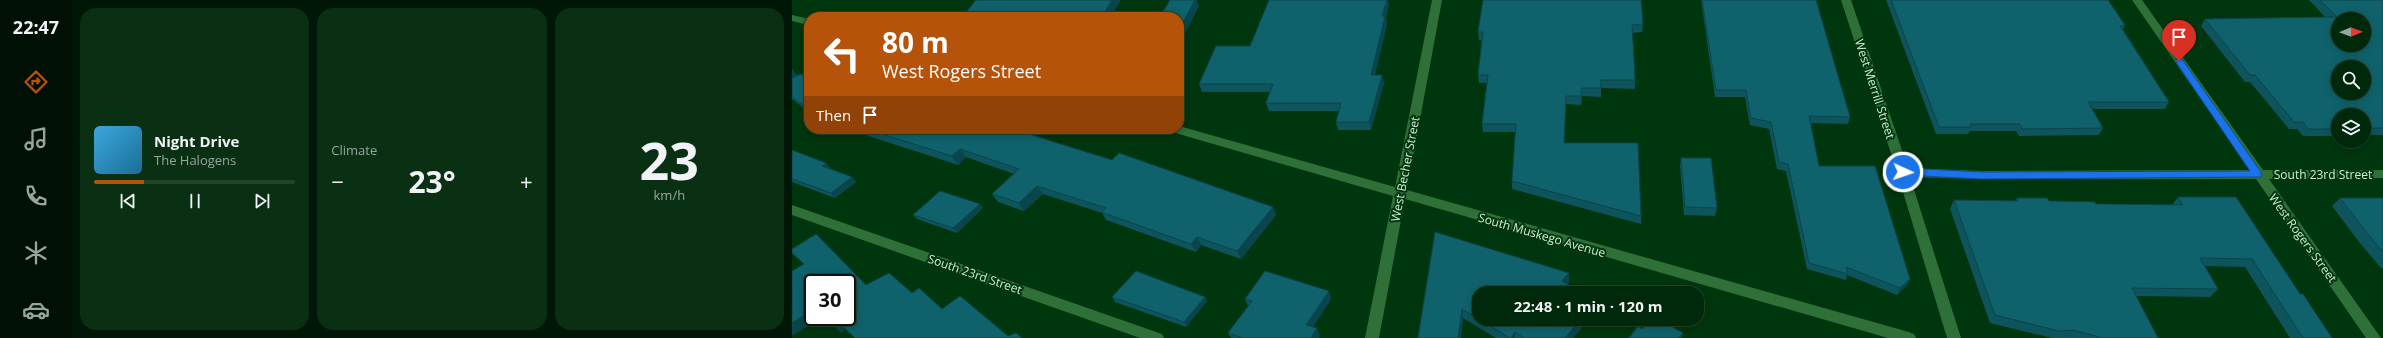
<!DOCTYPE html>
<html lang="en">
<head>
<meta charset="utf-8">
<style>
  :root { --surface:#00280a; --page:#0a3013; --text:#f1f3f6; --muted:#95a69c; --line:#22442b; --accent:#b45309 }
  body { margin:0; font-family:"Open Sans",sans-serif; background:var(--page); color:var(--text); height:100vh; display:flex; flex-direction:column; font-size:15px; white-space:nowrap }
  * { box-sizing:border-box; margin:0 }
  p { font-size:13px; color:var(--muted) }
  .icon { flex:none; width:22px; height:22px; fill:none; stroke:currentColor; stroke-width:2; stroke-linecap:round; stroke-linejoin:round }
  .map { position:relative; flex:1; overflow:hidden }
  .side { display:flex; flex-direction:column; gap:8px; padding:8px; background:#001606; width:720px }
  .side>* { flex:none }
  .hud { position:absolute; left:12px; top:12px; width:380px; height:122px; border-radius:16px; box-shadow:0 2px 10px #0003,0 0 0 1px var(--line); background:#b45309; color:#fff; overflow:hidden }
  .needle { width:26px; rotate:89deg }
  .buttons { position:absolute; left:1539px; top:12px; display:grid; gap:8px }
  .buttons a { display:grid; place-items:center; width:40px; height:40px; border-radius:50%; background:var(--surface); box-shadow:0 2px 10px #0003,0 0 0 1px var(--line); font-size:20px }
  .speed { position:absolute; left:12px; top:274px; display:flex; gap:8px; font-size:20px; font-weight:700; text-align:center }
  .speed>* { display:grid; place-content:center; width:52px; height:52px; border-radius:50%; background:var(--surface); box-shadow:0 2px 10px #0003,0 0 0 1px var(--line); line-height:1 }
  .speed .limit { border:2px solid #111; border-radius:6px; background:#fff; color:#111 }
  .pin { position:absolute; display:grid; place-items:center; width:34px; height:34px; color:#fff; margin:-41px -17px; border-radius:50% 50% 50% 0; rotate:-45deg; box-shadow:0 0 4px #0007 }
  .pin .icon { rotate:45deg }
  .me { position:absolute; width:44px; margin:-22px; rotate:93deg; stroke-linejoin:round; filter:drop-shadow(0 0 3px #0008) }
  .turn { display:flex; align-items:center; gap:14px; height:84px; padding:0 12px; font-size:18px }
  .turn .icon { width:52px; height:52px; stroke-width:2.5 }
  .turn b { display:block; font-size:28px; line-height:34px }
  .then { display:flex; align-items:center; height:38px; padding:0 12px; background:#0003; gap:8px; font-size:15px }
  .big { font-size:30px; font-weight:700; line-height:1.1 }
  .side .widget { flex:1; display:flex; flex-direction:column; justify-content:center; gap:6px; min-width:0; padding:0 14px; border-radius:16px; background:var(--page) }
  .side .dial { align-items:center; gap:0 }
  .dial b { font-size:52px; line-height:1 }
  .song { display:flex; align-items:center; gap:12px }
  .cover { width:48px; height:48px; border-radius:6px; background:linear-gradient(135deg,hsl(200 70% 55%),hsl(200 70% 35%)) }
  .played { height:4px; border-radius:2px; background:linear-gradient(90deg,var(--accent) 25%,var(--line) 25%) }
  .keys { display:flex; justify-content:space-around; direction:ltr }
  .heat { display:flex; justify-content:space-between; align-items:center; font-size:22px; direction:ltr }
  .side .tiles { flex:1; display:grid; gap:8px; grid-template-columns:repeat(3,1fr) }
  .trip { position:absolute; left:680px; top:286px; width:232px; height:40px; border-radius:16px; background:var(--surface); box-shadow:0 2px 10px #0003,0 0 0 1px var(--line); font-weight:700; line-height:40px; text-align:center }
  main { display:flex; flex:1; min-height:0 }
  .menu { display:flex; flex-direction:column; width:72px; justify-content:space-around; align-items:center; background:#001004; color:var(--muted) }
  .menu .icon { width:28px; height:28px }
  .menu .active { color:var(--accent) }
  .menu b { font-size:18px; color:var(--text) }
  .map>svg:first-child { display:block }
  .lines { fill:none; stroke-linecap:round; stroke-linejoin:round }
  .minor { fill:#2f7039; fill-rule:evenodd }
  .wall { fill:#0d545d }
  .shaded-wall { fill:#0a454c }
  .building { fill:#0f626c; stroke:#0a454c; fill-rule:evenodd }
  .route { fill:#1a73e8; stroke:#114b97 }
  .labels { text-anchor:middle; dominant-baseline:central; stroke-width:4; stroke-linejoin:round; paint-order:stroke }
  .street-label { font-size:12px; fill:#ceefd0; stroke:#00360e }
</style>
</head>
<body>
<main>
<nav class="menu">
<b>22:47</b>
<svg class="icon active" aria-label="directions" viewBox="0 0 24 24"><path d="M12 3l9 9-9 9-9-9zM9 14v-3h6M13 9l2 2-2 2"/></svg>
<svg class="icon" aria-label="music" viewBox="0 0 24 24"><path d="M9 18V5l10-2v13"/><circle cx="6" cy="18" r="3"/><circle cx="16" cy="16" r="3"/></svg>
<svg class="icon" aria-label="phone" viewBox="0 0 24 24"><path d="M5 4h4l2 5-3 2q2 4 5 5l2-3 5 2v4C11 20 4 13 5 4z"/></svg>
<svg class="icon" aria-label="climate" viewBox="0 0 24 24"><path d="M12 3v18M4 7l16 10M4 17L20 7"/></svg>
<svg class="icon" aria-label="car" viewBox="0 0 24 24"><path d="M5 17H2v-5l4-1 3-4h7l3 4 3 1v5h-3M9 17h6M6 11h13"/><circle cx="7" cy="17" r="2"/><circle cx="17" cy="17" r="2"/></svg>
</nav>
<section class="side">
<div class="tiles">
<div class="widget">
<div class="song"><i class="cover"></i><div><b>Night Drive</b><p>The Halogens</p></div></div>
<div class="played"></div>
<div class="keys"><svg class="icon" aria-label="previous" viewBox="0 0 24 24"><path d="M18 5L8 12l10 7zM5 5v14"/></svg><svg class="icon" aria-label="pause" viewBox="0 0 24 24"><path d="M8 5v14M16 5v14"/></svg><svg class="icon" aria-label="next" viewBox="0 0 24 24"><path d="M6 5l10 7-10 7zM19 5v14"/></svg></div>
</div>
<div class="widget"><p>Climate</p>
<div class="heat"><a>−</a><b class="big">23°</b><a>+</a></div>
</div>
<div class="widget dial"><b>23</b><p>km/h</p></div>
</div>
</section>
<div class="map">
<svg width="1591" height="338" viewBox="0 0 1591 338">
  <rect width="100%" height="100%" fill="#00360e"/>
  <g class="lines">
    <!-- minor -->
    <g class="minor">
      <path d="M640,0H650L615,190L1117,332L1122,334L1124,338H1096L613,199L587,338H573L601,196L380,132L378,129H387V126L603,187Z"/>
      <path d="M1049,0H1059L1116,168L1190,171L1458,170L1340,0H1350L1471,170H1591V178L1477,179L1589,338H1574L1464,179H1190L1118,177L1169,338H1155L1105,172Z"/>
      <path d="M0,15L17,19V25L0,21Z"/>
      <path d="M17,71V80L0,88V79Z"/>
      <path d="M0,205L370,334L372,338H348L0,215Z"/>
    </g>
  </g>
  <!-- wall -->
  <g class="wall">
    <path d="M909,0H1024L1058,117L1056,124L1018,123L1027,166L1115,285L1105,295L1055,275L1054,280L1015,269L994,171L985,169L977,129L958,125L953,97H923Z"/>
    <path d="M1094,0H1316L1333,25L1331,29L1377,102L1373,109H1300L1311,128L1307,135L1227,136L1224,131H1178L1176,134H1144Z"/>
    <path d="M1517,0H1591V135H1572V115H1546V136H1511L1505,129H1497L1458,82H1453L1409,26L1413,19L1533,17Z"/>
    <path d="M597,4L594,18L595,24L583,75L592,83L579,130H546L544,122L547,111H477L474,103L478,92H410L407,84L458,46Z"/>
    <path d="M851,24L850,32L841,33L843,80V89L809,88V97L790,96L789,105L774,104L772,143L849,216V224L720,189V181L723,132H691L690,124L695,83H687L686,75L690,40H687L686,32Z"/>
    <path d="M0,69L5,75L0,78L15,79L17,78V112L0,99Z"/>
    <path d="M55,129H232L235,134L320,160L481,207L484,215L449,259L409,245L404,252L314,220L310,213L251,194L232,211L206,202L200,194L222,174L174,157L166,165Z"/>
    <path d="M0,150L34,163L38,168L37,169L60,177L64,182L43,198L0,182Z"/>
    <path d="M889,158L925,208L923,216L892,215L888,166Z"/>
    <path d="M1386,197L1508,294L1540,338H1498L1453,267L1412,266L1426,289L1418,297L1344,296L1366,338H1260L1198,323L1158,209L1162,200L1223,201L1225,198L1257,201L1304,204L1380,205Z"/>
    <path d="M1548,198H1591V268H1589L1567,242L1540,206Z"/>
    <path d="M191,208L165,233L125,219L121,215Z"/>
    <path d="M643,232L777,282L776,284L687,319H797L781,338H704L671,318L669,338H626Z"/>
    <path d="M320,297H413L415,301L394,327L323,302Z"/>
    <path d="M453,299H539L521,327L525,328L528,336L527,338H439L436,333L456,306Z"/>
  </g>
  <!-- shaded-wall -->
  <g class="shaded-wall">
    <path d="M320,0H329L319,17H310Z"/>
    <path d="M403,0H405L407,6L387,46V30Z"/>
    <path d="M595,0H596L597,4L594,18L595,24L581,83L579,75L590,16Z"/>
    <path d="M0,69L5,75L0,78Z"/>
    <path d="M590,75L592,83L579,130L577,122Z"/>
    <path d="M790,88V96L789,105V96Z"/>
    <path d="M774,96V104L772,151V143Z"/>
    <path d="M230,129H232L237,136L227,131Z"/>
    <path d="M168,149L174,157L166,165L160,156Z"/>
    <path d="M34,163L38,168L34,171L30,166Z"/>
    <path d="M60,177L64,182L43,198L39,193Z"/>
    <path d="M245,186L251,194L232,211L227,203Z"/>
    <path d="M188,204L191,208L165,233L161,228Z"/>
    <path d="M481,207L484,215L449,259L445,251Z"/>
    <path d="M405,237L409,245L404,252L399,244Z"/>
    <path d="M777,273V282L771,290L770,281Z"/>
    <path d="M1118,279L1115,285L1105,295L1108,288Z"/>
    <path d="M537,291L539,299L518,332L514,325Z"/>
    <path d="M413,297L415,301L394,327L392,322Z"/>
    <path d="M670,309L671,318L669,338H666Z"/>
    <path d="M21,310V317H30L0,336V323Z"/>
    <path d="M789,319H797L781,338H773Z"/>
    <path d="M46,322L54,329L49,333L41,325Z"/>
    <path d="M525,328L528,336L527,338H519Z"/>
    <path d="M723,332V338H719Z"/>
    <path d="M891,333L890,338H886Z"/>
  </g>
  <!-- building -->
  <g class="building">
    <path d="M184,0H320L310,17H170Z"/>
    <path d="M378,0H403L387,30V17H368Z"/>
    <path d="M477,0H595L590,16H593L579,75H590L577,122H544L549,103H474L481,84H407L424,46H458Z"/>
    <path d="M691,0H849L851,24L840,25L843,80H809V88H790L789,96H774L772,143H846L849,216L720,181L724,124H690L696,75H686L691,32H686Z"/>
    <path d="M910,0H1024L1058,117L1017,116L1027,166H1083L1118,279L1108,288L1054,267L1056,274L1017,263L996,164L987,162L979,122L959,118L954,90H924Z"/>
    <path d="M1099,0H1316L1333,25L1328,26L1377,102H1296L1311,128L1230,129L1228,124H1178L1179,127H1147Z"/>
    <path d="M1528,0H1591V128H1572V115H1546V129H1516L1511,122H1502L1463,75H1458L1413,19L1545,17ZM1546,19H1572V45H1546ZM1546,67H1572V93H1546Z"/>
    <path d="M8,74L15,79L17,78V110L0,97V78Z"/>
    <path d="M74,129H230L227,131L320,160L327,153L481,207L445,251L405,237L399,244L309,212L314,208L245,186L227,203L200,194L227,169L168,149L160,156Z"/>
    <path d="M0,150L34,163L30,166L60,177L39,193L0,179Z"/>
    <path d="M889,158H919L925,208L893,207Z"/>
    <path d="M148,191L188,204L161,228L121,215Z"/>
    <path d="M1386,197H1444L1508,294H1511L1540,338H1511L1460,259L1408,258L1426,289L1340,288L1366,338H1310L1282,330L1267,331L1203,315L1162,200L1226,201L1225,198H1255L1257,201L1303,202L1304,204L1391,205Z"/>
    <path d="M1548,198H1591V252L1576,234Z"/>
    <path d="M643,232L777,273L770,281L790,293H687V319H789L773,338H732L723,332L719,338H718L670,309L666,338H626Z"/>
    <path d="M24,234L74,285L97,273L120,293L127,288L150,309L168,296L216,336L224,333L230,338H63L46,322L41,325L32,317H55V283H21V310L0,323V271L12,264L0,253V249Z"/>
    <path d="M344,271L413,297L392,322L320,297Z"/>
    <path d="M473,271L537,291L514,325L525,328L519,338H451L436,333L460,301L453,299Z"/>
    <path d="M857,320L865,325L868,320L891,333L886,338H837L846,326L850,329Z"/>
  </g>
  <!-- route -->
  <path class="route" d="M1384,59H1390L1469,172V177L1190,179L1111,175L1106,172L1111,168L1190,172L1458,171L1384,62Z"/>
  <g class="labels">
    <!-- street labels -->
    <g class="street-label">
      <text transform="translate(1083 89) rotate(72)">West Merrill Street</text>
      <text transform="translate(613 169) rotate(-79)">West Becher Street</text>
      <text x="1531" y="174">South 23rd Street</text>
      <text transform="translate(750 235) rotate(16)">South Muskego Avenue</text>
      <text transform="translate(1511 238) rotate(54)">West Rogers Street</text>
      <text transform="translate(183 274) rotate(19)">South 23rd Street</text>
    </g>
  </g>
</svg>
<div class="buttons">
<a><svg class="needle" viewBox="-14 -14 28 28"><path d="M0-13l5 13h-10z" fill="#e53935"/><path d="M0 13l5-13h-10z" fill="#95a69c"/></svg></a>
<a><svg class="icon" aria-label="search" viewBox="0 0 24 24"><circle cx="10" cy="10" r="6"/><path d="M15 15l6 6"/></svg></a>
<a><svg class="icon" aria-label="layers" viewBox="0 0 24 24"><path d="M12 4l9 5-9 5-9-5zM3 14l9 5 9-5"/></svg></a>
</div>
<div class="speed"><div class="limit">30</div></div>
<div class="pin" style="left:1387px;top:61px;background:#d93025"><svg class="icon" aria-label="arrive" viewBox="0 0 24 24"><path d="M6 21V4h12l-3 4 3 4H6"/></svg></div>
<svg class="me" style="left:1111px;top:172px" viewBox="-20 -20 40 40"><circle r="17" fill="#1a73e8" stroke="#fff" stroke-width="3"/><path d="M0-11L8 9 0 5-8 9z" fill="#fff"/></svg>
<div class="trip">22:48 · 1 min · 120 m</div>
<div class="hud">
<div class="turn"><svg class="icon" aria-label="left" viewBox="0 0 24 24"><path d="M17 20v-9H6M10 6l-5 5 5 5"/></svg><div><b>80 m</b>West Rogers Street</div></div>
<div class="then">Then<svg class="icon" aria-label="arrive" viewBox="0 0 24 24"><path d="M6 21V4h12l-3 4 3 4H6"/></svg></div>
</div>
</div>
</main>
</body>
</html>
